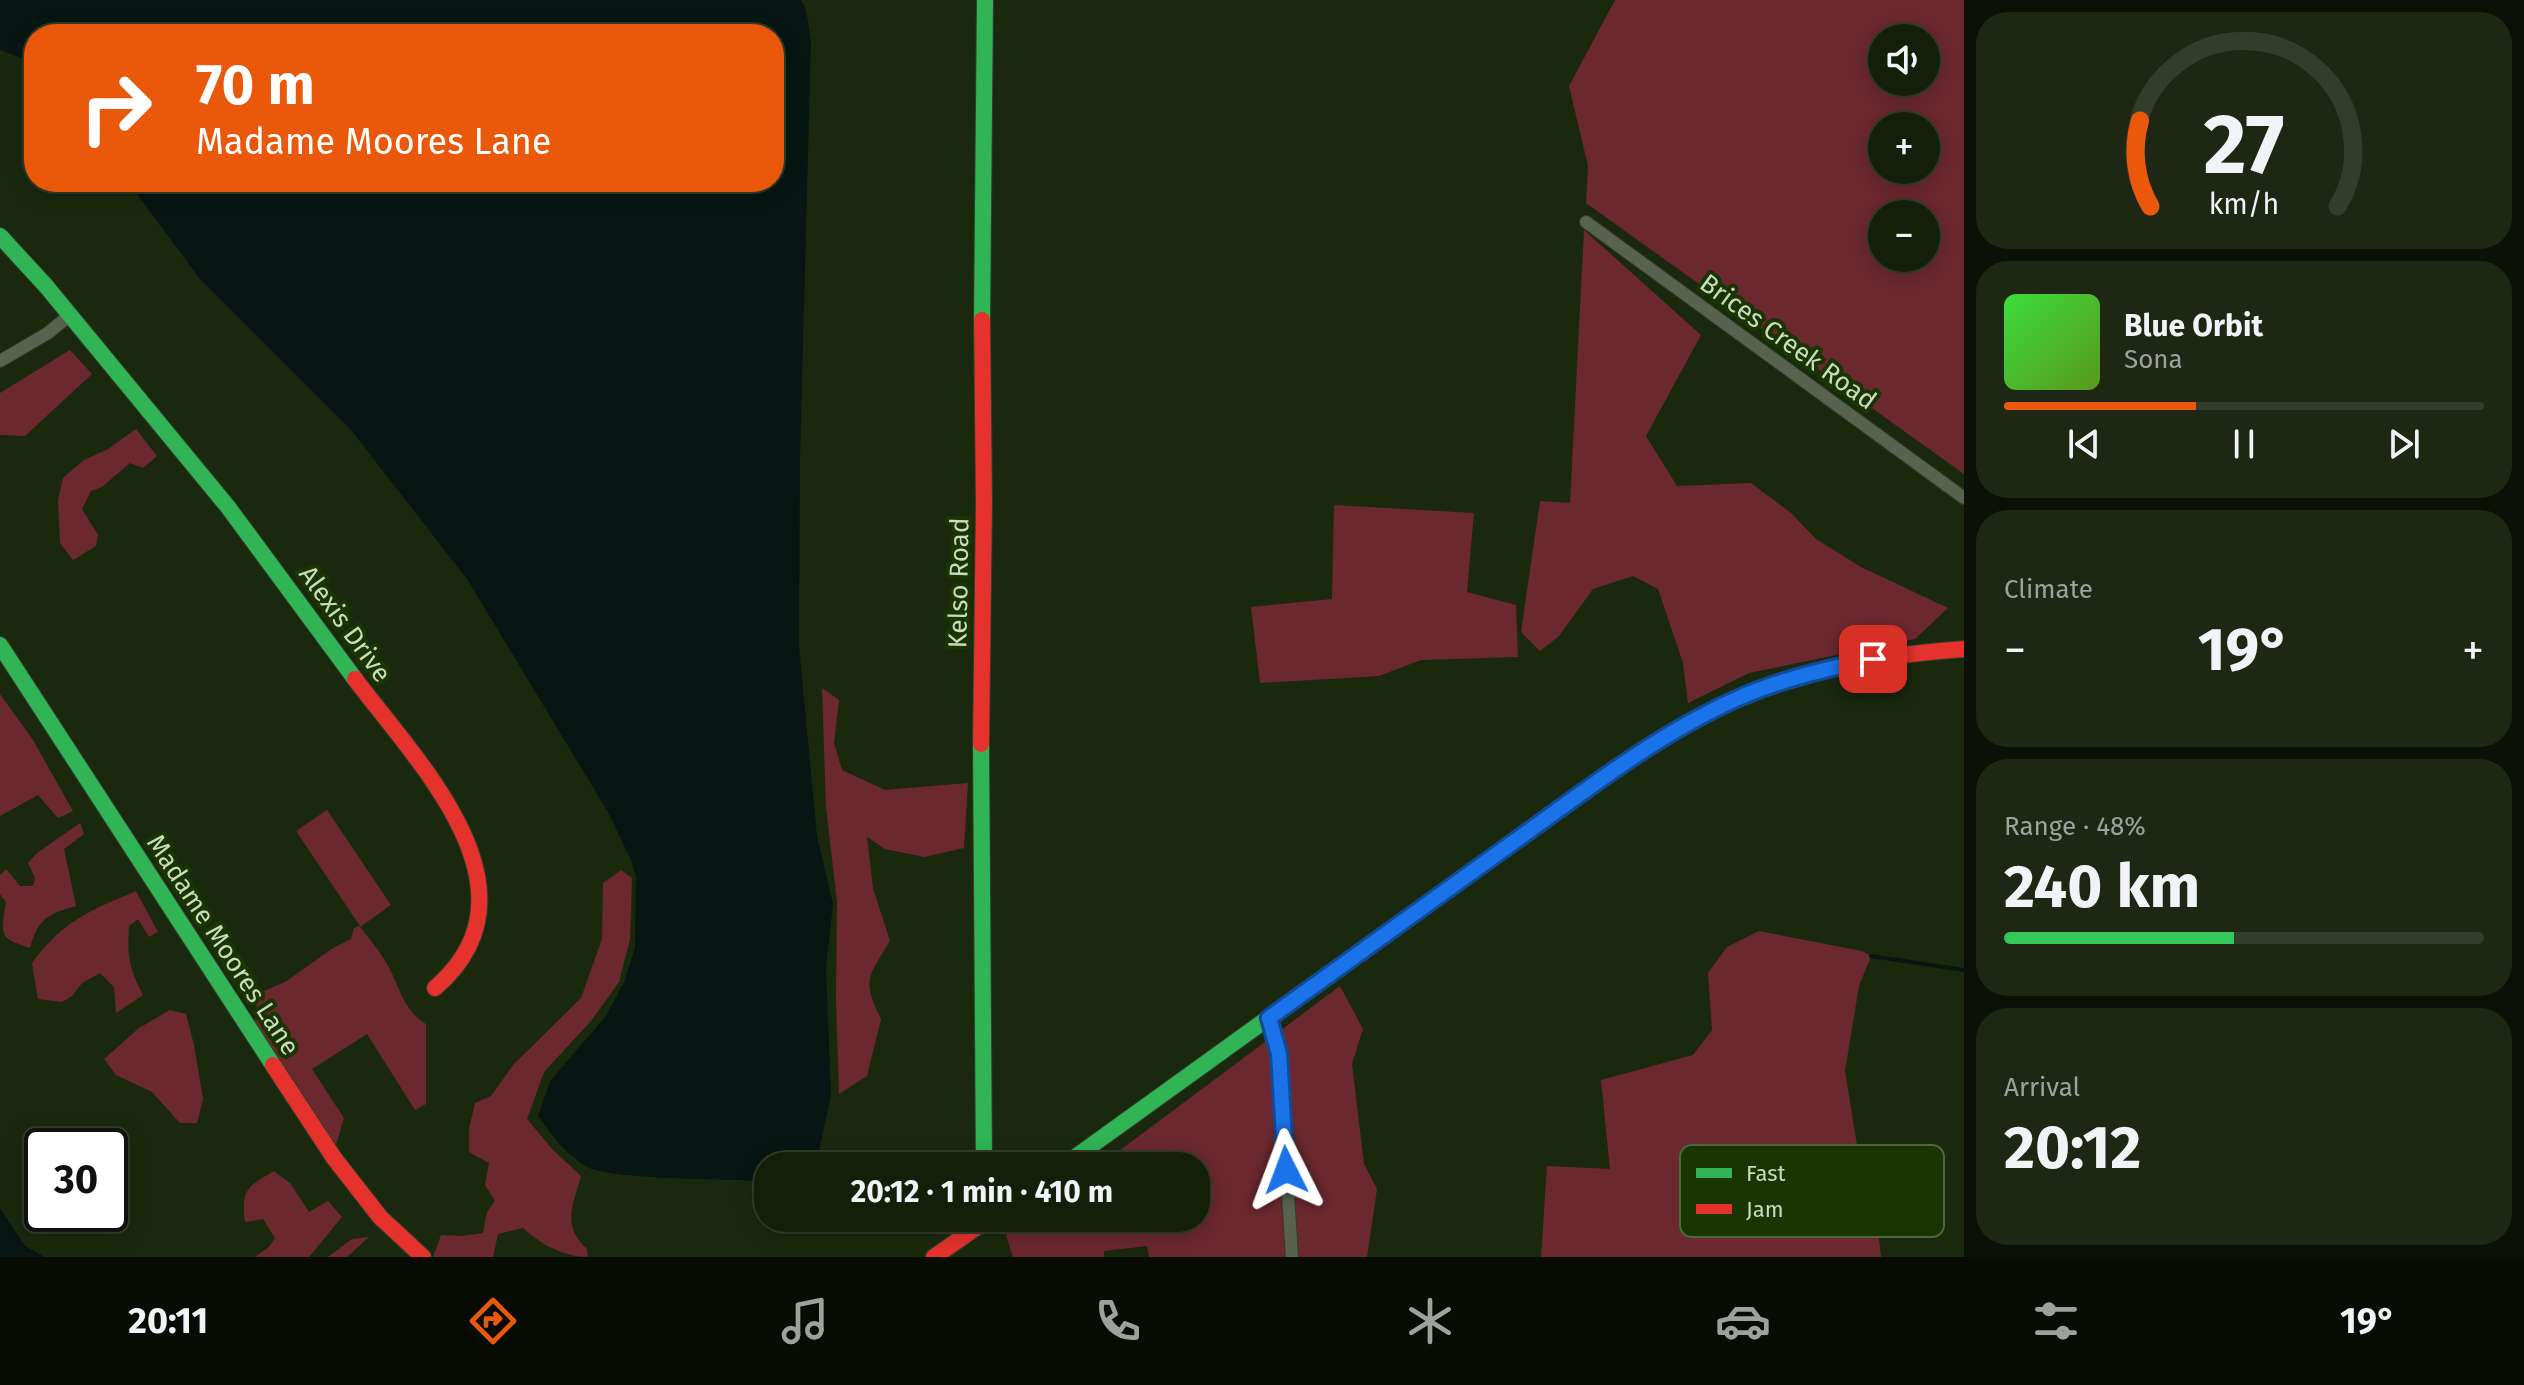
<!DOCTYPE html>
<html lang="en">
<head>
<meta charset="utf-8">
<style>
  :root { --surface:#141f0a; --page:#1d2713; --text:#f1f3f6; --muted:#9da29c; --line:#333d2b; --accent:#ea580c }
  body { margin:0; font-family:"Fira Sans",sans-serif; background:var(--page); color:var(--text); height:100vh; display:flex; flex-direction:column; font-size:30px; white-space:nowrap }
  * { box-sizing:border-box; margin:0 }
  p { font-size:26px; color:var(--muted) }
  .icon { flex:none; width:44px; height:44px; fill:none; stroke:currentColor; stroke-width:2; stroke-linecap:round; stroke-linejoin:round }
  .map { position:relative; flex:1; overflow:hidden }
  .details { display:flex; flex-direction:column; gap:12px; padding:12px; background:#0b1106; width:560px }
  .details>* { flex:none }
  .top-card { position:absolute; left:24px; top:24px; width:760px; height:168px; border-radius:32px; box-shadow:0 4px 20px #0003,0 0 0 2px var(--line); background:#ea580c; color:#fff; overflow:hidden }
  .tools { position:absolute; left:1868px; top:24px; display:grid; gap:16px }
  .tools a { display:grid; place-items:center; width:72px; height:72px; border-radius:50%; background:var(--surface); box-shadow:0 4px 20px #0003,0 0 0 2px var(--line); font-size:40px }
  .speed { position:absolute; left:24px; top:1128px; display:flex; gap:16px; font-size:40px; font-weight:700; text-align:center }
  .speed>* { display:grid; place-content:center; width:104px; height:104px; border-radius:50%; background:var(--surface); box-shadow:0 4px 20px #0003,0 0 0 2px var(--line); line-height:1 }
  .speed .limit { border:4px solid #111; border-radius:12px; background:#fff; color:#111 }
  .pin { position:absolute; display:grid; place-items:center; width:68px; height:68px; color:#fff; margin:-34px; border-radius:16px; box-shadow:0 4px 12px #0006 }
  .me { position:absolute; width:88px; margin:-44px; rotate:357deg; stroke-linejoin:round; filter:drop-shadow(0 0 6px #0008) }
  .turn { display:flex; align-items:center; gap:28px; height:168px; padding:0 40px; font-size:36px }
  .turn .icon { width:104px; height:104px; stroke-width:2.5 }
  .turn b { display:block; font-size:56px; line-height:68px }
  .big { font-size:60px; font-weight:700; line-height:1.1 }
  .details .card { flex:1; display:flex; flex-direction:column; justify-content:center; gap:12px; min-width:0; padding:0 28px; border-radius:32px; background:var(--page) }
  .details .dial { align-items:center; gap:0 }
  .dial svg { height:208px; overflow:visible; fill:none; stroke:var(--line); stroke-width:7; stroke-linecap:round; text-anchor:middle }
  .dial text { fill:var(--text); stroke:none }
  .song { display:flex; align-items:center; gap:24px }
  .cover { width:96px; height:96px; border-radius:12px; background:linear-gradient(135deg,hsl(120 70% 55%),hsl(90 70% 35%)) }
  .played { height:8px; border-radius:4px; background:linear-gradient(90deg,var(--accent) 40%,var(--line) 40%) }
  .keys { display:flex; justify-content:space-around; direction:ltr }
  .heat { display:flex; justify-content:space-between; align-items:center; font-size:44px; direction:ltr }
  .charge { height:12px; border-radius:6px; background:linear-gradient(90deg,#34c759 48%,var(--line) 0) }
  .trip { position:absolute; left:754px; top:1152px; width:456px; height:80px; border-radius:32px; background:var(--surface); box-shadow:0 4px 20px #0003,0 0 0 2px var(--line); font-weight:700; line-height:80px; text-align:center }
  .tabs { display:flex; height:128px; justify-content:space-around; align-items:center; background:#080c04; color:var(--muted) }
  .tabs .icon { width:56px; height:56px }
  .tabs .on { color:var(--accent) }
  .tabs b { font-size:36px; color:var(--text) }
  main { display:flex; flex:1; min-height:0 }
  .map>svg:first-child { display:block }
  .green { fill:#6b282f; fill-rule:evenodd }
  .water { fill:#071613 }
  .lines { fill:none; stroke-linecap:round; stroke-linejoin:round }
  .stream { stroke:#071613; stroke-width:4 }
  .street-casing { stroke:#333e2c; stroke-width:14 }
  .fast-casing { stroke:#333e2c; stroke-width:18 }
  .jam-casing { stroke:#333e2c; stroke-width:18 }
  .street { stroke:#57634f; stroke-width:12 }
  .fast { stroke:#30b455; stroke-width:16 }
  .jam { stroke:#e5322d; stroke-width:16 }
  .route-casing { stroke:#114b97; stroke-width:20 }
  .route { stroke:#1a73e8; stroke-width:14 }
  .labels { text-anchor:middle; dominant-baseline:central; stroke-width:8; stroke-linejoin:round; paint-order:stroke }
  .street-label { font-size:26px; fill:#cadbc0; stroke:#193502 }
  .key { fill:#193502; stroke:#4e673b; stroke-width:2 }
  .key-label { font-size:22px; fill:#cadbc0 }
</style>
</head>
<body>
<main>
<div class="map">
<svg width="1964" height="1257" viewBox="0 0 1964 1257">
  <rect width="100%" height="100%" fill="#1a290e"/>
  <!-- green -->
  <g class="green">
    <path d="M1615,0H1964V474L1586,203L1588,166L1569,86ZM1882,38H1926V82H1882ZM1882,126H1926V170H1882ZM1882,214H1926V258H1882Z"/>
    <path d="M1584,230L1701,335L1646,436L1677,486L1751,483L1791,513L1816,539L1861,567L1948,608L1915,639L1749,673L1688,703L1683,663L1658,589L1633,576L1593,589L1559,636L1540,651L1521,632L1540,501L1570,503Z"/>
    <path d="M70,350L92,374L25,436L0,435V393Z"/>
    <path d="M136,429L157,456L143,468L130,463L102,487L91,491L82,509L98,535L96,546L73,560L60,543L58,500L63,478L84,460L108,449Z"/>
    <path d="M1334,505L1474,513L1467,592L1516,605L1518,657L1421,660L1379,676L1260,683L1251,607L1332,599Z"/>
    <path d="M822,688L839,700L834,743L842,770L885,790L968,783L964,848L924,857L885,849L867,837L873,888L890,941C869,976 861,979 881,1019L867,1076L839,1094L836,1000L837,902L826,807Z"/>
    <path d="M0,694L33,740L73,811L58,818L38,795L0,816Z"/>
    <path d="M327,810L391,905L360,927C368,937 377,948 384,959C399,982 401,1009 426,1024V1104L415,1110L367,1034L312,1069L344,1118L336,1145L317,1123L255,1028L257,994L285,982L333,948L351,939L354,928L360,926L296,831Z"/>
    <path d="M80,823L84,834L64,849L76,906C48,914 38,918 30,948C0,938 0,937 6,902L0,894V875L6,869L20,886H33L35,878L28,863L37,853Z"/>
    <path d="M621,870L632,878L630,939L619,982L591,1021L544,1072L527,1119L553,1150L581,1176C573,1206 561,1225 587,1249L588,1257C564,1257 540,1244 523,1228L498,1234L493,1257H433L441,1235L462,1236L483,1233L487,1212L495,1201L485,1185L489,1163L469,1152V1129L475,1103L491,1096L514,1064L581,998L602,939L603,883Z"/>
    <path d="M136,891L158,932L149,937L138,919L129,926C127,956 129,968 143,995L116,1013L114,987L100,973L82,983L72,996L62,1002L38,999L32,963C63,921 89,911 136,891Z"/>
    <path d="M1759,931L1862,951L1871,956L1859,986L1845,1071L1865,1195L1878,1229L1881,1257H1541L1547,1166L1610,1169L1601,1080L1693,1055L1712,1030L1708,973L1727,947Z"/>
    <path d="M1340,986L1363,1029L1352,1064L1364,1164L1377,1189L1367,1257H1149L1147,1246L1104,1251V1257H1013L1006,1235L1030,1218H1196V1166H1099Z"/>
    <path d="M170,1010L186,1014L194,1045L203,1099L197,1123H180L152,1092L116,1075L104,1059L139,1028Z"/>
    <path d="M274,1171L290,1183L309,1212L328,1201L342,1217L309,1257H255L269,1247L275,1238L263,1219L245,1222C241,1189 247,1187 274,1171Z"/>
    <path d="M369,1237L347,1257H328L352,1239Z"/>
  </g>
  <!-- water -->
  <g class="water">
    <path d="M0,0H801L806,9L811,41L800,459L799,646L817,836L833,904L826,967L831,1095L818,1155L804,1166H768V1178L759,1181C727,1179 607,1180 585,1166C565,1153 551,1134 538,1116L550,1081L606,1016L624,982L635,948L636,877L631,860L608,812L467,579L351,430L200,279L128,182H774V34H34V63L0,50Z"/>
    <path d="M0,1208L25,1246L45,1257H0Z"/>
  </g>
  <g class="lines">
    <!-- stream -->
    <path class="stream" d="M1871,956L1964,970"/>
    <!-- street casing -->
    <g class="street-casing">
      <g id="street">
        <path d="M1586,222L1964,498"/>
        <path d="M0,361L48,333L70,315"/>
        <path d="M1269,1018L1279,1054L1292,1257"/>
      </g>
    </g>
    <!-- fast casing -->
    <g class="fast-casing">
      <g id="fast">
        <path d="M0,236L46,286L228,507L355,679"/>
        <path d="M982,320L985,0"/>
        <path d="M0,645L273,1065"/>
        <path d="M981,744L984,1166"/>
        <path d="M1063,1166L1414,913"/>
      </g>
    </g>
    <!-- jam casing -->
    <g class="jam-casing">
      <g id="jam">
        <path d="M355,679C417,762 548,891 435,988"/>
        <path d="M981,744L984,502L982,320"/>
        <path d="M1414,913C1456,884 1497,855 1538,825C1608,773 1680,721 1761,689C1826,664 1895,654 1964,649"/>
        <path d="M273,1065L334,1158L380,1217L423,1257"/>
        <path d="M934,1257L990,1218"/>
      </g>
    </g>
    <!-- street -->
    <use href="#street" class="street"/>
    <!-- fast -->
    <use href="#fast" class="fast"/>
    <!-- jam -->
    <use href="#jam" class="jam"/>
  </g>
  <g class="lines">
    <!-- route casing -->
    <g class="route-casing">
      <path id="route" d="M1286,1170L1279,1054L1269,1018C1351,959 1433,900 1515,841C1585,791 1655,736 1734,700C1778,680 1826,669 1873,659"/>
    </g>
    <!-- route -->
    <use href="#route" class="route"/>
  </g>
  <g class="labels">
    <!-- street labels -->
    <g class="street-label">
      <text transform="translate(1788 342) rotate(36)">Brices Creek Road</text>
      <text transform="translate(959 583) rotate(-89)">Kelso Road</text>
      <text transform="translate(345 624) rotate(54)">Alexis Drive</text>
      <text transform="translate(223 945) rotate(57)">Madame Moores Lane</text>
    </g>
  </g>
  <!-- legend -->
  <rect x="1680" y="1145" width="264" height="92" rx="12" class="key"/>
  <rect x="1696" y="1168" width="36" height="10" fill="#30b455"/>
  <rect x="1696" y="1204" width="36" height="10" fill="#e5322d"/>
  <g class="key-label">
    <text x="1746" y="1181">Fast</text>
    <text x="1746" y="1217">Jam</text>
  </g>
</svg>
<div class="tools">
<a><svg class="icon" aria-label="sound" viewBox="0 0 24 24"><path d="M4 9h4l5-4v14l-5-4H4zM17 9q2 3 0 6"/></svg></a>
<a>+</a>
<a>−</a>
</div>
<div class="speed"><div class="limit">30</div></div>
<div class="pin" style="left:1873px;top:659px;background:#d93025"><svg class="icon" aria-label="arrive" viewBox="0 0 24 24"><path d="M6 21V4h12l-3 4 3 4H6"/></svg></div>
<svg class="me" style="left:1286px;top:1170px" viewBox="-20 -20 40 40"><path d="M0-17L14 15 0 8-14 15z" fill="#1a73e8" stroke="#fff" stroke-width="4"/></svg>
<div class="trip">20:12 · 1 min · 410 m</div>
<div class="top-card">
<div class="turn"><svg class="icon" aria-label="right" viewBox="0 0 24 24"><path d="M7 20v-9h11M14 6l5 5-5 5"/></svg><div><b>70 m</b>Madame Moores Lane</div></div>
</div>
</div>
<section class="details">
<div class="card dial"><svg viewBox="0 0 100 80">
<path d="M14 69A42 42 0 1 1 86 69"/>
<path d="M14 69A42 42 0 0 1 10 36" stroke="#ea580c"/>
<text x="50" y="56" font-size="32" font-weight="700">27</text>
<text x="50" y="72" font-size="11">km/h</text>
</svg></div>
<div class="card">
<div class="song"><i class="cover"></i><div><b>Blue Orbit</b><p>Sona</p></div></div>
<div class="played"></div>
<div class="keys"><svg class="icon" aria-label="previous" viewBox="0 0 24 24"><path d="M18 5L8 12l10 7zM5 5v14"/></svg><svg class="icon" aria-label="pause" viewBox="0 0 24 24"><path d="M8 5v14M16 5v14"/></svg><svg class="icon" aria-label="next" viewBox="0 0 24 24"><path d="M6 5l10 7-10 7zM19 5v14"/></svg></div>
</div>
<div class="card"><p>Climate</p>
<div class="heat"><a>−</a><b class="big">19°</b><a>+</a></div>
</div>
<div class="card"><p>Range · 48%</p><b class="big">240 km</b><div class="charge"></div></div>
<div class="card"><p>Arrival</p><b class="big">20:12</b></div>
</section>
</main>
<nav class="tabs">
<b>20:11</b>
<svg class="icon on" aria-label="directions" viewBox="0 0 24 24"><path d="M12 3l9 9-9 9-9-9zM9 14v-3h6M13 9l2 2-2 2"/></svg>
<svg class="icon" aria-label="music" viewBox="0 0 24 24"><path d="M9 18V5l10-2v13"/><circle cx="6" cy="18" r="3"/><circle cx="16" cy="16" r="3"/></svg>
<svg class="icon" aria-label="phone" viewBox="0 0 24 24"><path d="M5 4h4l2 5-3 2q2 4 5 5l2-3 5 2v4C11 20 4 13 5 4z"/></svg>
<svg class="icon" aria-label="climate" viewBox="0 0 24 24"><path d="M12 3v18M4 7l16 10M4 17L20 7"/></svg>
<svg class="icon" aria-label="car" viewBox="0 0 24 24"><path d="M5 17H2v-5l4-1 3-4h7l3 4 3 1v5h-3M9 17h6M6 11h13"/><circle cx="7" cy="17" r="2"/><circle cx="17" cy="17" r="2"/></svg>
<svg class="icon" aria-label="filters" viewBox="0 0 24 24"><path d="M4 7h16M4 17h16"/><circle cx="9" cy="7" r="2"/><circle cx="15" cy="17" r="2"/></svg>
<b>19°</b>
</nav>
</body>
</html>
